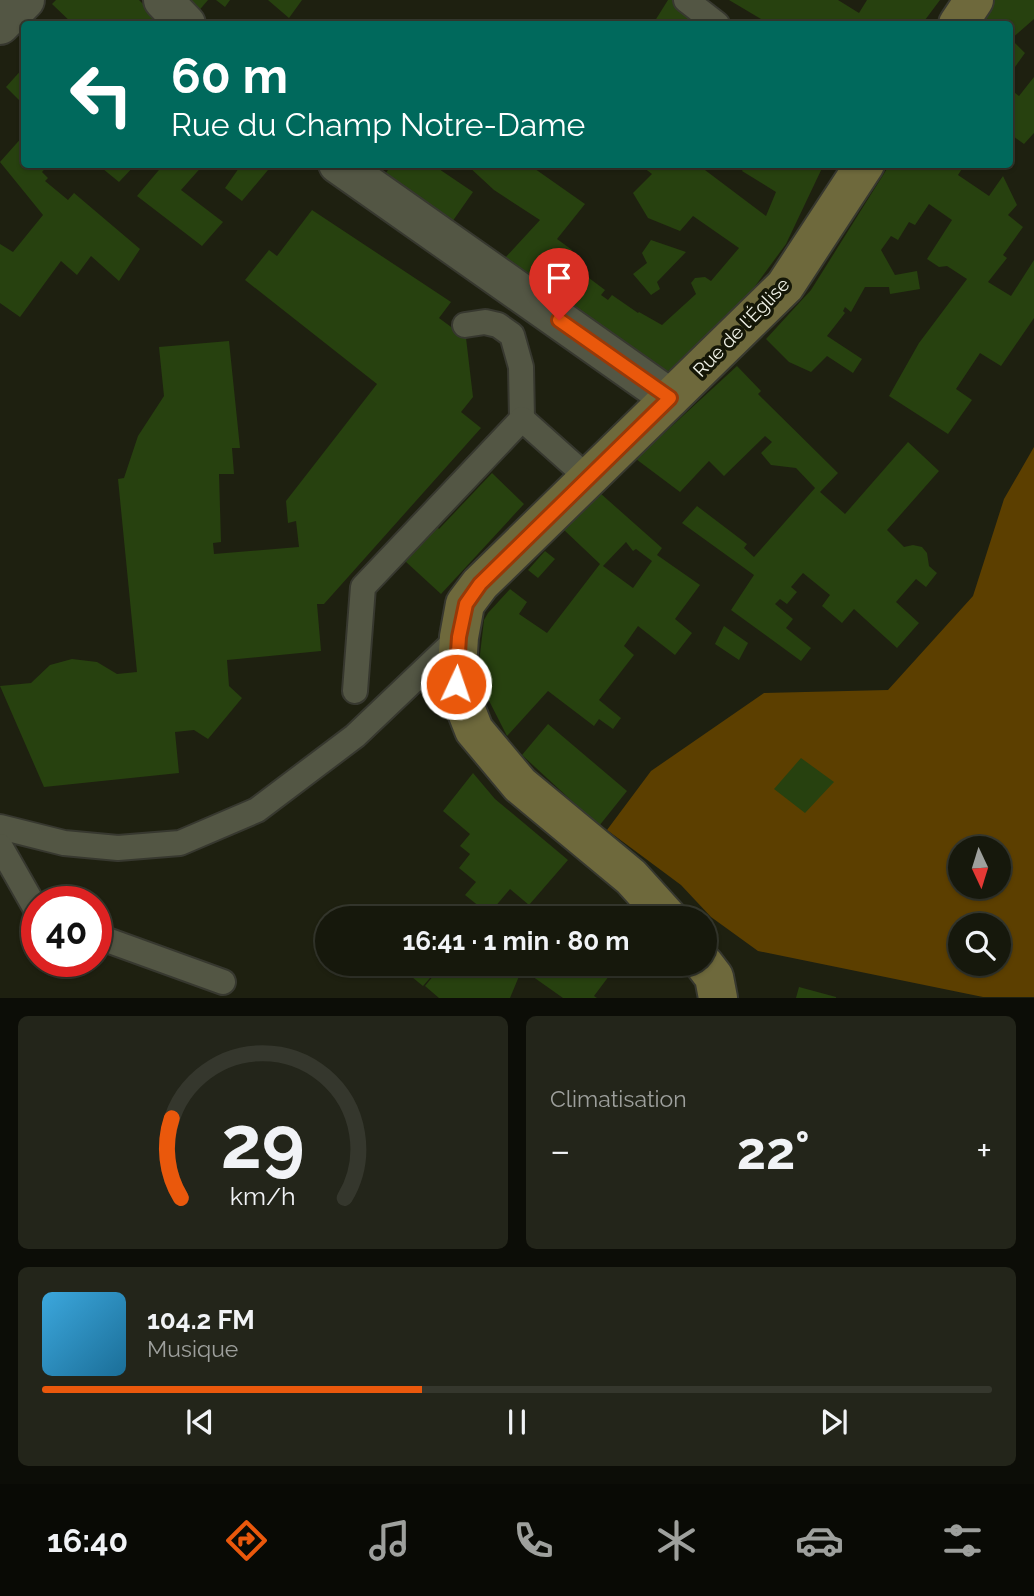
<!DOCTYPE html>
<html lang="fr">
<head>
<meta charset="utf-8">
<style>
  :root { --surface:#16180c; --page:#23251a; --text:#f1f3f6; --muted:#9ea09d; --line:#35372d; --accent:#ea580c }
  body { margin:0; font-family:Raleway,sans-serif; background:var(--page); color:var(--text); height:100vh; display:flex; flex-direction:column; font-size:26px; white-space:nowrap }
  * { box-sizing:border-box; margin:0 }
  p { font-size:23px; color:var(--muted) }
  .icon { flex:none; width:38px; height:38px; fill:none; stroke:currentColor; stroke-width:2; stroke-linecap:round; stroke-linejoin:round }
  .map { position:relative; height:998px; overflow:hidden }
  .panel { display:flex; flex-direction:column; gap:18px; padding:18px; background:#0c0d07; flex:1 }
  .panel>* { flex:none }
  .top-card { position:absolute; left:21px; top:21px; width:992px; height:147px; border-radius:7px; box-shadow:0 2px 5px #0004,0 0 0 2px var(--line); background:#00695c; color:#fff; overflow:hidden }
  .needle { width:46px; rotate:176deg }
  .controls { position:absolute; left:948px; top:836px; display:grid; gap:14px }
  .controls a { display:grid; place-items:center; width:63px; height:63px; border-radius:50%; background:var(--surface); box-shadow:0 2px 5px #0004,0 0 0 2px var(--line); font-size:35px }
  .speed { position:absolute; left:21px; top:886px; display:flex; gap:14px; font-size:35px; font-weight:700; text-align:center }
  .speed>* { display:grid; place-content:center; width:91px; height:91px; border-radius:50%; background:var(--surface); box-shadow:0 2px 5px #0004,0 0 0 2px var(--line); line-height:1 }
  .speed .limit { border:10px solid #d22; background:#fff; color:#111 }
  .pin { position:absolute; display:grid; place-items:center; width:60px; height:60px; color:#fff; margin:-72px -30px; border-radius:50% 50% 50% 0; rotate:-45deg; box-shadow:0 0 7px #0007 }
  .pin .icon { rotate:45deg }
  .me { position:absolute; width:77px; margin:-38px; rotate:3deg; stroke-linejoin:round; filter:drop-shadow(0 0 5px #0008) }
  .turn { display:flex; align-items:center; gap:24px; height:147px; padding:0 35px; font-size:32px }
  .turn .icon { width:91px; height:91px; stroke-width:2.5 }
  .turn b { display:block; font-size:49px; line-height:60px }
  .big { font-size:52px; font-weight:700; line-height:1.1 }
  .panel .tile { flex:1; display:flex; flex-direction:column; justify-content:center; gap:10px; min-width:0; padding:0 24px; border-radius:10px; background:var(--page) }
  .panel .dial { align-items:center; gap:0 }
  .dial svg { height:182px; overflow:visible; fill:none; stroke:var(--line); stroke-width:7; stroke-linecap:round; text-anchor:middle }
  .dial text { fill:var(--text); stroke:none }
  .song { display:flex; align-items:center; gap:21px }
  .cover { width:84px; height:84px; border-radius:10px; background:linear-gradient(135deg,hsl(200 70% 55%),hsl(200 70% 35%)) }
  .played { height:7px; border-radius:4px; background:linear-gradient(90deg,var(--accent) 40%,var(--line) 40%) }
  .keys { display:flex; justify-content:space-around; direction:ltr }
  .heat { display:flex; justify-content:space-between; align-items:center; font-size:38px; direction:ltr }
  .panel .tiles { flex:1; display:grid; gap:18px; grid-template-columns:1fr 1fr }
  .tile:last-child { grid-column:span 2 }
  .trip { position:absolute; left:315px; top:906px; width:402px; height:70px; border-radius:35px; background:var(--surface); box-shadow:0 2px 5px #0004,0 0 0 2px var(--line); font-weight:700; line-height:70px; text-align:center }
  .menu { display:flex; height:112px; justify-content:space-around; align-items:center; background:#090a05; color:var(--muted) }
  .menu .icon { width:49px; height:49px }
  .menu .current { color:var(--accent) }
  .menu b { font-size:32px; color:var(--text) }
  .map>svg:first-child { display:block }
  .forest { fill:#5c3f00; fill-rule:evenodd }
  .building { fill:#27410f; fill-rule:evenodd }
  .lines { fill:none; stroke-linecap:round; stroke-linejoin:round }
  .lane-casing { stroke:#37382f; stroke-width:28 }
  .street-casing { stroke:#37382f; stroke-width:42 }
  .secondary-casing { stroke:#37382f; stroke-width:42 }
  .lane { stroke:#535644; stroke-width:24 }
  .street { stroke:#535644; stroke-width:38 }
  .secondary { stroke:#6e693c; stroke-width:38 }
  .route-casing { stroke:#983908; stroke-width:18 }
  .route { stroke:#ea580c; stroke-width:12 }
  .labels { text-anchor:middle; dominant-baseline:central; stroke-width:7; stroke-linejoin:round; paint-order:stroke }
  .street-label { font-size:19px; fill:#f2f4e9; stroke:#151707 }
</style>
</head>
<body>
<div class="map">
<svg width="1034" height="998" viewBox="0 0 1034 998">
  <rect width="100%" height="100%" fill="#1e2010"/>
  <!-- forest -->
  <path class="forest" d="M1034,447V997H983L758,951L711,917L681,885L607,830L651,771L764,693L888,690L973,596L1004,499ZM961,849H999V887H961ZM961,926H999V964H961Z"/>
  <!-- building -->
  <g class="building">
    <path d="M56,0H139L163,24H73L52,4Z"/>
    <path d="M183,0H208L196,14Z"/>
    <path d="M216,0H230L225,7Z"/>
    <path d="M268,0H302L289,18Z"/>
    <path d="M668,0H677L698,24H653Z"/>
    <path d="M729,0H838L859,13L867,0H940L922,24H758L761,19Z"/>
    <path d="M993,0H1034V19L1011,39L1025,53L1010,74V24H975Z"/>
    <path d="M24,67V105L6,87Z"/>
    <path d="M1034,77V133L1024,144L1010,134V89L1019,96Z"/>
    <path d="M24,135V164H49L42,172L48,178L45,181L68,200L74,193L140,249L119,281L91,256L77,275L61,261L20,317L0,303V244L13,252L43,215L0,162Z"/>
    <path d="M97,164H136L119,182Z"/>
    <path d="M164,164H204L181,190L223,222L202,246L137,196Z"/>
    <path d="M235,164H273L242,201L225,188L239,168Z"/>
    <path d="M392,164H437L436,167L473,192L452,222L384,176Z"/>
    <path d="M469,164H528L585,204L557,239L572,250L565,260L605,290L601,295L608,300L612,295L638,313L639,312L662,325L696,294L691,283L695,278L705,277L711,281L739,248L693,216L680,231L648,218L633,193L652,174L639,164H697L766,216L776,192L742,171L746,164H824L786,244L753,289L700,344L667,372L649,370L504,259L540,220L494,190L468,166Z"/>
    <path d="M890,164H965L958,175L989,196L1003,176L1017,205L1008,215L1023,227L1003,255L1007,258L988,282L1011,296L1034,260V318L1001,366L980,353L956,389L972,400L948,434L889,396L919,343L967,279L947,266L939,267L927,259L952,220L929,204L915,225L909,222L898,240L891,236L881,250L895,275L917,271L920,289L890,294L889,287H865L851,312L845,307L843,311L845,313L827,336L862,359L853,373L827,356L811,372L789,362L766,339L811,290Z"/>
    <path d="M312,210L451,302L439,318L466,338L473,397L461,412L481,428L324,604H317L321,651L227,660L229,686L242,698L208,739L194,730L175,732L179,773L44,787L0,686L31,683L50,665L72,659L97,662L117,674L137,672L118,479L124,478L138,436L164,396L159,347L229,341L240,448H232L234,474H219L221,542L213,543L214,554L299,547L296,521L288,523L286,501L377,384L245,280L269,250L277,256Z"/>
    <path d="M651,240L686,252L657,282L660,289L651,295L633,274L647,263L642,253Z"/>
    <path d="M737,366L761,391L758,394L838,473L820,492L845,514L908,442L939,471L887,530L904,547L913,545L922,547L927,553L929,566L937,573L926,587L916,579L896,602L919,623L897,648L854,609L842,623L822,606L830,595L803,573L791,587L797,592L787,604L780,599L775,604L793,619L786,628L811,648L801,661L731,610L754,575L682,523L697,506L747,544L744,548L754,557L815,488L796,468L771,465L761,453L772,442L765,436L724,476L709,461L680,492L636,459Z"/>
    <path d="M492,473L524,504L441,594L405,561L437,527L439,529Z"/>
    <path d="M600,493L662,548L657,555L700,585L675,619L692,633L675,655L638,626L624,646L634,655L599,700L621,718L613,729L599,719L594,726L548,691L507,736L480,683L479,663L484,620L488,613L510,589L527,602L519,614L547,633L600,564L563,529ZM626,542L633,551L636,549L652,561L633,588L603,566Z"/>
    <path d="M545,551L555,559L538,578L528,570Z"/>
    <path d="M724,626L748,643L739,660L715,644Z"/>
    <path d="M548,724L627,791L599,826L522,755Z"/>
    <path d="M801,758L834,782L805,813L774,789Z"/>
    <path d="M473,773L495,799L568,860L529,905L546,919H518L529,905L510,889L494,908L485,911L465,895L476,882L459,868L470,854L460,846L470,834L443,811Z"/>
    <path d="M413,909L426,919H404Z"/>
    <path d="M396,964H442L423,986Z"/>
    <path d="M443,964H474L484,971L488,964H618L594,996L597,998H563L522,969L510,998H439L425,986Z"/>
    <path d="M799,987L836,997V998H796Z"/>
  </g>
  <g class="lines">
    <!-- lane casing -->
    <g class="lane-casing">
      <g id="lane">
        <path d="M686,0L717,24"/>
        <path d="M465,325L485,322L498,325L512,335L521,367L522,419"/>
        <path d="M355,691L363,587L522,419L588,478"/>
        <path d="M0,827L64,843L118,848L180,843L257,810L355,736L459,637"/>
        <path d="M0,846L37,911"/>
        <path d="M96,936L223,982"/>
      </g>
    </g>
    <!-- street casing -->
    <g class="street-casing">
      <g id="street">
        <path d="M163,0L186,24"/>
        <path d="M0,25L25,0"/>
        <path d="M338,164L670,398"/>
      </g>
    </g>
    <!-- secondary casing -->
    <g class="secondary-casing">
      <g id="secondary">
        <path d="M958,24L974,0"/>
        <path d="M669,919L631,877L520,785L474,730L456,684L459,637L465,604L480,584L785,286L865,164"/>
        <path d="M704,964L714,977L718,998"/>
      </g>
    </g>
    <!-- lane -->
    <use href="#lane" class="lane"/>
    <!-- street -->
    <use href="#street" class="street"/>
    <!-- secondary -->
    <use href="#secondary" class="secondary"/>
  </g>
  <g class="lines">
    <!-- route casing -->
    <g class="route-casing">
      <path id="route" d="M456,684L459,637L466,604L480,584L670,398L559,320"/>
    </g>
    <!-- route -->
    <use href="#route" class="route"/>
  </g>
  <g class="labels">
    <!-- street labels -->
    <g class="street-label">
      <text transform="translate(741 327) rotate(-46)">Rue de l'Église</text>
    </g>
  </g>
</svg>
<div class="controls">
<a><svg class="needle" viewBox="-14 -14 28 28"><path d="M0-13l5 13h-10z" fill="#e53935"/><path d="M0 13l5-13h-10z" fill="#9ea09d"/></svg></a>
<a><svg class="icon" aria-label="search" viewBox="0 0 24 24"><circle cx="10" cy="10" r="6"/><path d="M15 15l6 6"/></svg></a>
</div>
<div class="speed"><div class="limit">40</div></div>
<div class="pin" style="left:559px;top:320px;background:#d93025"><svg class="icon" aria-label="arrive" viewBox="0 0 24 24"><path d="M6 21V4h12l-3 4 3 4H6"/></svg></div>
<svg class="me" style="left:456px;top:684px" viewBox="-20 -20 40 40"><circle r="17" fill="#ea580c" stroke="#fff" stroke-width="3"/><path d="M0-11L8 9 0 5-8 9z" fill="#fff"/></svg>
<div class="trip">16:41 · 1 min · 80 m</div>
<div class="top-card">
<div class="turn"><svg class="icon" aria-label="left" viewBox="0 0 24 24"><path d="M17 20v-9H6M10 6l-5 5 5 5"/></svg><div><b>60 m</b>Rue du Champ Notre-Dame</div></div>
</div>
</div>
<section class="panel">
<div class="tiles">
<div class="tile dial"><svg viewBox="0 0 100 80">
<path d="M14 69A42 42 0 1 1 86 69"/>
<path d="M14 69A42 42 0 0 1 10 34" stroke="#ea580c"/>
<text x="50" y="56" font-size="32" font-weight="700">29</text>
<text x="50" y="72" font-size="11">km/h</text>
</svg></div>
<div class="tile"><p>Climatisation</p>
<div class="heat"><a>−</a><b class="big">22°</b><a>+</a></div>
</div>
<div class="tile">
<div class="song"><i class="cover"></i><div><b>104.2 FM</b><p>Musique</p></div></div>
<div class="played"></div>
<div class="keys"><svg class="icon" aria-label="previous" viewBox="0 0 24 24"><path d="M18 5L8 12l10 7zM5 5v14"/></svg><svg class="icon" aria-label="pause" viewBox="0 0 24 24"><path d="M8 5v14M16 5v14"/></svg><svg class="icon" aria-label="next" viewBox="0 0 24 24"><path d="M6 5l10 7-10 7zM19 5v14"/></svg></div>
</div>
</div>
</section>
<nav class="menu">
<b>16:40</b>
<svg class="icon current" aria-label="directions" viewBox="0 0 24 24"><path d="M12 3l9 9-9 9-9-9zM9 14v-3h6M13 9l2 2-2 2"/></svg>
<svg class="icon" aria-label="music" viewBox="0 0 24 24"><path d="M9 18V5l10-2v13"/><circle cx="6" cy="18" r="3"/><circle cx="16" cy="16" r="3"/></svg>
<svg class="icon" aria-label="phone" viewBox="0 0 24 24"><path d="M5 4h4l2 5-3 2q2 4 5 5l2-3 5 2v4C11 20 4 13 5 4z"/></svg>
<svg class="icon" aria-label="climate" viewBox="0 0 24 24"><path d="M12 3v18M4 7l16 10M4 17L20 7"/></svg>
<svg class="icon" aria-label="car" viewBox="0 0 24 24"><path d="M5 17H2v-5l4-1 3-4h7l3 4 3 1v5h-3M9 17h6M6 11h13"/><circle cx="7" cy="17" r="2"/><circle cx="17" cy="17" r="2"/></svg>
<svg class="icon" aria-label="filters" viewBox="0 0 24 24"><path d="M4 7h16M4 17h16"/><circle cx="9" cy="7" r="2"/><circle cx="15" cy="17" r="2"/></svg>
</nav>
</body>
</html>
